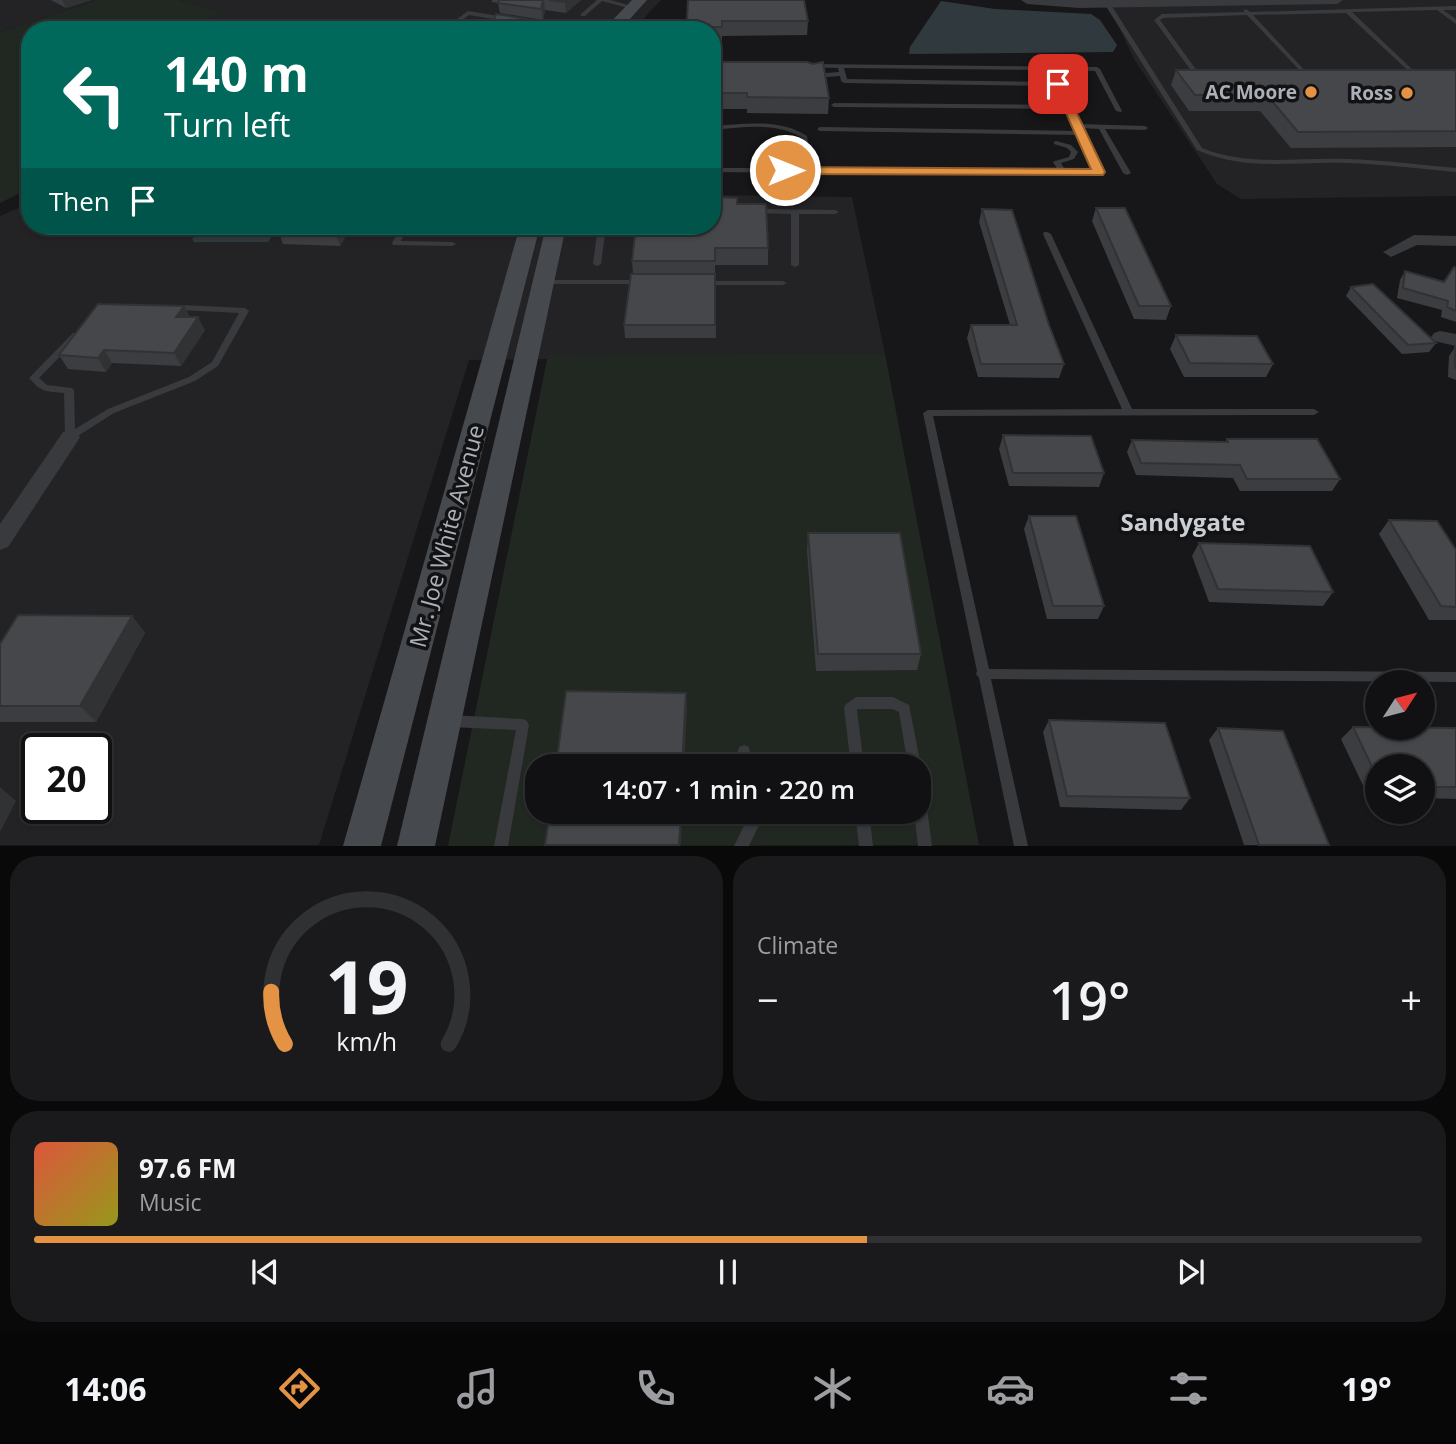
<!DOCTYPE html>
<html lang="en">
<head>
<meta charset="utf-8">
<style>
  :root { --surface:#111113; --page:#1a1a1c; --text:#f1f3f6; --muted:#9c9da0; --line:#303133; --accent:#e49243 }
  body { margin:0; font-family:"Open Sans",sans-serif; background:var(--page); color:var(--text); height:100vh; display:flex; flex-direction:column; font-size:26px; white-space:nowrap }
  * { box-sizing:border-box; margin:0 }
  p { font-size:23px; color:var(--muted) }
  .icon { flex:none; width:38px; height:38px; fill:none; stroke:currentColor; stroke-width:2; stroke-linecap:round; stroke-linejoin:round }
  .map { position:relative; height:846px; overflow:hidden }
  .sheet { display:flex; flex-direction:column; gap:10px; padding:10px; background:#09090a; flex:1 }
  .sheet>* { flex:none }
  .top-card { position:absolute; left:21px; top:21px; width:700px; height:214px; border-radius:28px; box-shadow:0 2px 5px #0004,0 0 0 2px var(--line); background:#00695c; color:#fff; overflow:hidden }
  .needle { width:46px; rotate:54deg }
  .buttons { position:absolute; left:1365px; top:670px; display:grid; gap:14px }
  .buttons a { display:grid; place-items:center; width:70px; height:70px; border-radius:50%; background:var(--surface); box-shadow:0 2px 5px #0004,0 0 0 2px var(--line); font-size:35px }
  .speed { position:absolute; left:21px; top:733px; display:flex; gap:14px; font-size:35px; font-weight:700; text-align:center }
  .speed>* { display:grid; place-content:center; width:91px; height:91px; border-radius:50%; background:var(--surface); box-shadow:0 2px 5px #0004,0 0 0 2px var(--line); line-height:1 }
  .speed .limit { border:4px solid #111; border-radius:10px; background:#fff; color:#111 }
  .pin { position:absolute; display:grid; place-items:center; width:60px; height:60px; color:#fff; margin:-30px; border-radius:14px; box-shadow:0 4px 10px #0006 }
  .me { position:absolute; width:77px; margin:-38px; rotate:90deg; stroke-linejoin:round; filter:drop-shadow(0 0 5px #0008) }
  .turn { display:flex; align-items:center; gap:24px; height:147px; padding:0 28px; font-size:32px }
  .turn .icon { width:91px; height:91px; stroke-width:2.5 }
  .turn b { display:block; font-size:49px; line-height:60px }
  .then { display:flex; align-items:center; height:66px; padding:0 28px; background:#0003; gap:14px; font-size:26px }
  .big { font-size:52px; font-weight:600; line-height:1.1 }
  .sheet .tile { flex:1; display:flex; flex-direction:column; justify-content:center; gap:10px; min-width:0; padding:0 24px; border-radius:28px; background:var(--page) }
  .sheet .dial { align-items:center; gap:0 }
  .dial svg { height:182px; overflow:visible; fill:none; stroke:var(--line); stroke-width:7; stroke-linecap:round; text-anchor:middle }
  .dial text { fill:var(--text); stroke:none }
  .song { display:flex; align-items:center; gap:21px }
  .cover { width:84px; height:84px; border-radius:10px; background:linear-gradient(135deg,hsl(10 70% 55%),hsl(60 70% 35%)) }
  .played { height:7px; border-radius:4px; background:linear-gradient(90deg,var(--accent) 60%,var(--line) 60%) }
  .keys { display:flex; justify-content:space-around; direction:ltr }
  .heat { display:flex; justify-content:space-between; align-items:center; font-size:38px; direction:ltr }
  .sheet .tiles { flex:1; display:grid; gap:10px; grid-template-columns:1fr 1fr }
  .tile:last-child { grid-column:span 2 }
  .trip { position:absolute; left:525px; top:754px; width:406px; height:70px; border-radius:28px; background:var(--surface); box-shadow:0 2px 5px #0004,0 0 0 2px var(--line); font-weight:600; line-height:70px; text-align:center }
  .dock { display:flex; height:112px; justify-content:space-around; align-items:center; background:#070708; color:var(--muted) }
  .dock .icon { width:49px; height:49px }
  .dock .current { color:var(--accent) }
  .dock b { font-size:32px; color:var(--text) }
  .map>svg:first-child { display:block }
  .built { fill:#232326; fill-rule:evenodd }
  .green { fill:#212821; fill-rule:evenodd }
  .water { fill:#303a3e }
  .lines { fill:none; stroke-linecap:round; stroke-linejoin:round }
  .service { fill:#383a3d; fill-rule:evenodd }
  .minor { fill:#383a3d; fill-rule:evenodd }
  .tertiary { fill:#383a3d; fill-rule:evenodd }
  .secondary { fill:#46494d; fill-rule:evenodd }
  .wall { fill:#3c3d40 }
  .shaded-wall { fill:#313234 }
  .building { fill:#46474b; stroke:#313234; stroke-width:2 }
  .route { fill:#e49243; stroke:#945f2c; stroke-width:2 }
  .poi-dot { fill:#e49243; stroke:#121214; stroke-width:2.5 }
  .labels { text-anchor:middle; dominant-baseline:central; stroke-width:7; stroke-linejoin:round; paint-order:stroke }
  .far-poi-label { font-size:19px; font-weight:bold; fill:#aab0b7; stroke:#121214; text-anchor:end }
  .street-label { font-size:23px; fill:#aab0b7; stroke:#121214 }
  .neighbourhood-label { font-size:24px; font-weight:bold; fill:#cbcfd4; stroke:#121214 }
</style>
</head>
<body>
<div class="map">
<svg width="1456" height="846" viewBox="0 0 1456 846">
  <rect width="100%" height="100%" fill="#171719"/>
  <!-- built -->
  <g class="built">
    <path d="M0,0H98L0,32Z"/>
    <path d="M179,0H661L633,30H177L221,13Z"/>
    <path d="M1348,0H1456V196L1241,199L1217,184L1134,59L1108,4Z"/>
    <path d="M712,195L852,197L885,354L469,360L319,845H0V216L30,203V226H712ZM37,749H96V808H37Z"/>
  </g>
  <!-- green -->
  <g class="green">
    <path d="M98,0H179L222,13L177,30H30V188L0,203V32Z"/>
    <path d="M885,354L979,845L448,846L548,355ZM537,766H919V812H537Z"/>
  </g>
  <!-- water -->
  <g class="water">
    <path d="M941,1L995,9L1091,14L1100,20L1117,45L1113,52L909,54L910,47Z"/>
    <path d="M215,226H280L268,242H194L192,238L206,234Z"/>
  </g>
  <g class="lines">
    <!-- service -->
    <g class="service">
      <path d="M597,0H610L635,7L632,9L602,1L585,16H581V14Z"/>
      <path d="M1102,0H1108L1202,148C1248,167 1298,157 1347,159C1383,160 1420,165 1456,168V172C1420,169 1384,164 1347,163C1295,161 1247,172 1197,150Z"/>
      <path d="M1456,6V10H1443L1456,19V24L1437,10L1352,12L1417,74L1418,75L1415,77L1346,13L1253,15L1310,76L1311,77L1308,79L1247,15L1163,18L1160,20L1203,79L1200,81L1198,80L1154,20L1162,14L1244,12V10L1246,9L1250,12Z"/>
      <path d="M468,11L505,17L508,19L505,21L469,15L449,30H442Z"/>
      <path d="M527,20L578,28L581,30H566L525,23V21Z"/>
      <path d="M810,64L1097,67L1100,69L1122,111L1121,112L1116,111L1095,71L1055,70L1080,124L1145,126L1148,128L1145,130L1105,129L1131,173L1127,175L1123,173L1099,129L1082,128L1103,172L1102,174L1064,175L712,172V168H805L802,138C776,121 741,128 712,130V126C743,124 780,118 807,136L812,168L1058,170L1053,162L1055,161L1069,157L1071,152L1067,148L1054,144V142L1056,141L1071,145L1078,152L1074,159L1061,163L1065,170H1094L1079,135L820,131L817,129L820,127L1077,131L1067,109L834,107L831,105L834,103L1065,105L1056,86L844,83L841,81L840,76L826,77L823,75L826,73L839,72L838,68L808,67L807,66ZM844,68L1049,70L1054,82L847,79Z"/>
      <path d="M752,209L835,210L839,212L835,214H799V265L795,267L791,265V214L755,213L751,211Z"/>
      <path d="M401,226H409L401,241L452,242L456,244L452,246L393,245L392,243Z"/>
      <path d="M598,226H606L601,264L597,266L593,264Z"/>
      <path d="M1044,232H1047L1051,234L1132,409H1314L1319,412L1314,415L933,416L989,669L1456,672V682L991,679L1028,846H1014L979,678L976,674L977,671L923,413L928,410L1122,409L1043,234Z"/>
      <path d="M540,280H640L644,282L640,284H540L539,282Z"/>
      <path d="M701,281H783L787,283L783,285H701L700,283Z"/>
      <path d="M182,305L245,308L249,311L218,366L195,381L114,413L73,439H67L65,437L64,393C46,391 42,393 29,378L31,376L73,333H79L80,335L79,337L39,378L47,385L72,388L74,390L75,429L108,409L189,377L212,362L239,313L179,310L178,308L179,306Z"/>
      <path d="M856,697H893L909,705L921,766L919,770V766H908L899,712L892,709H858L857,710L864,766H851L844,708L846,704Z"/>
      <path d="M450,715L523,719L527,721L529,725L508,846H494L516,730L450,727L446,725L444,721L446,717Z"/>
      <path d="M744,745L749,747L752,766H739L738,751L739,747Z"/>
      <path d="M919,794L924,796L926,801L932,846H918L914,812H919Z"/>
      <path d="M744,812H758L759,825L749,846H734L745,824Z"/>
      <path d="M855,812H869L873,846H859Z"/>
    </g>
    <!-- minor -->
    <g class="minor">
      <path d="M1414,235L1456,236V246L1417,245L1391,257L1383,252Z"/>
      <path d="M1440,331L1456,334V346L1434,341L1431,337L1434,333Z"/>
      <path d="M70,430L77,432L80,437L77,442L8,547L0,550V524L63,432Z"/>
    </g>
    <!-- tertiary -->
    <path class="tertiary" d="M1021,0H1343L1337,4L1079,8L1027,4Z"/>
    <!-- secondary -->
    <g class="secondary">
      <path d="M632,0H647L620,30H603Z"/>
      <path d="M520,226H540L381,846H343Z"/>
      <path d="M546,226H566L435,846H397Z"/>
    </g>
  </g>
  <!-- wall -->
  <g class="wall">
    <path d="M51,0H91L66,8Z"/>
    <path d="M492,0H581L566,13L545,10L543,20L500,13L498,3L492,2Z"/>
    <path d="M687,20L808,21L807,35L722,36V41H712V30H687Z"/>
    <path d="M712,62L829,98L828,114L747,113V109H712Z"/>
    <path d="M1176,70H1456V147L1291,148L1260,111H1189L1171,85Z"/>
    <path d="M737,204L768,248V265H715L716,338H625L624,325L633,274L632,261Z"/>
    <path d="M1096,208L1171,306L1166,320L1134,319L1092,221Z"/>
    <path d="M982,209L1049,325L1064,364L1059,378L978,377L967,338L971,325H1010L979,222Z"/>
    <path d="M277,226H381L375,235L347,234L340,246L283,244L277,227Z"/>
    <path d="M1456,268V322L1441,317L1442,310L1397,298L1400,280L1405,271L1444,282Z"/>
    <path d="M1351,287L1436,343L1429,352L1402,354L1346,296Z"/>
    <path d="M184,306L190,317L205,330L181,366L112,363L106,372L68,369L59,355Z"/>
    <path d="M1176,335L1273,364L1266,377H1184L1170,349Z"/>
    <path d="M1455,347H1456V380L1448,377L1449,356Z"/>
    <path d="M1003,435L1104,473L1099,487L1009,486L999,449Z"/>
    <path d="M1227,439L1340,479L1332,491H1240L1233,478L1136,475L1127,452L1132,440L1225,442Z"/>
    <path d="M1029,516L1104,606L1098,619H1047L1024,529Z"/>
    <path d="M1389,520L1456,550V620H1429L1379,534Z"/>
    <path d="M808,533L921,654L917,670L816,671L807,551Z"/>
    <path d="M1199,543L1333,592L1323,606L1209,602L1192,556Z"/>
    <path d="M132,616L145,633L96,722H0V644Z"/>
    <path d="M1049,720L1190,798L1181,810L1060,807L1043,732Z"/>
    <path d="M1353,727L1456,728V799L1423,798V766H1377V798H1369L1341,739Z"/>
    <path d="M1218,728L1329,845H1244L1209,740Z"/>
  </g>
  <!-- shaded-wall -->
  <g class="shaded-wall">
    <path d="M62,0H91L66,8Z"/>
    <path d="M544,0L545,10L543,20L541,9Z"/>
    <path d="M568,0H581L566,13L565,2Z"/>
    <path d="M336,226H344L347,234L340,246L334,229Z"/>
    <path d="M372,226H381L375,235Z"/>
    <path d="M184,306L191,319L176,317Z"/>
    <path d="M198,317L205,330L181,366L174,353Z"/>
    <path d="M104,350L112,363L106,372L98,358Z"/>
    <path d="M132,616L145,633L96,722L80,706Z"/>
    <path d="M686,693L687,709L684,766H682Z"/>
    <path d="M0,787L16,801L0,832Z"/>
    <path d="M681,812H682L681,845H679Z"/>
  </g>
  <!-- building -->
  <g class="building">
    <path d="M499,0H543L541,9L498,3Z"/>
    <path d="M549,0H568L565,2Z"/>
    <path d="M688,0H804L808,21H722V27H698V20H687Z"/>
    <path d="M496,14L540,21L538,30H491Z"/>
    <path d="M712,62H807L813,64L823,62L829,98L747,97V93H712Z"/>
    <path d="M1176,70H1456V131L1298,132L1267,95H1195Z"/>
    <path d="M712,197L737,198V204H766L768,248H715V261H632L636,226H712Z"/>
    <path d="M1096,208H1125L1171,306H1139Z"/>
    <path d="M982,209L1012,210L1049,325L1064,364H981L971,325H1017Z"/>
    <path d="M277,226H336L334,229L277,227Z"/>
    <path d="M1454,267L1456,268V311L1447,307L1448,301L1403,288L1405,271L1444,282Z"/>
    <path d="M631,274H715V325H624Z"/>
    <path d="M1373,284L1436,343L1408,345L1351,287Z"/>
    <path d="M98,304L184,306L176,317H198L174,353L104,350L98,358L59,355Z"/>
    <path d="M1176,335L1257,336L1273,364L1190,363Z"/>
    <rect x="1455" y="347" width="1" height="21"/>
    <path d="M1003,435L1091,436L1104,473H1013Z"/>
    <path d="M1227,439H1317L1340,479H1247L1240,465L1141,463L1132,440L1228,442Z"/>
    <path d="M1029,516H1076L1104,606H1053Z"/>
    <path d="M1389,520L1437,521L1456,550V607L1441,606Z"/>
    <path d="M808,533H900L921,654H818Z"/>
    <path d="M1199,543L1310,546L1333,592L1218,589Z"/>
    <path d="M18,615L132,616L80,706H0V644Z"/>
    <path d="M566,691L686,693L682,766H556Z"/>
    <path d="M1049,720L1165,723L1190,798L1067,796Z"/>
    <path d="M1353,727L1456,728V787H1423V766H1377V777Z"/>
    <path d="M1218,728L1283,731L1329,845H1259Z"/>
    <path d="M550,812H681L679,845H545Z"/>
  </g>
  <!-- route -->
  <path class="route" d="M1054,81L1063,84L1105,172L1103,175L785,174L779,170L785,167L1091,169L1053,84Z"/>
  <!-- markers -->
  <g class="poi-dot">
    <circle cx="1311" cy="92" r="7"/>
    <circle cx="1407" cy="93" r="7"/>
  </g>
  <g class="labels">
    <!-- far-poi labels -->
    <g class="far-poi-label">
      <text x="1297" y="92">AC Moore</text>
      <text x="1393" y="93">Ross</text>
    </g>
    <!-- street labels -->
    <g class="street-label">
      <text transform="translate(446 536) rotate(-75)">Mr. Joe White Avenue</text>
    </g>
    <!-- neighbourhood labels -->
    <g class="neighbourhood-label">
      <text x="1183" y="521">Sandygate</text>
    </g>
  </g>
</svg>
<div class="buttons">
<a><svg class="needle" viewBox="-14 -14 28 28"><path d="M0-13l5 13h-10z" fill="#e53935"/><path d="M0 13l5-13h-10z" fill="#9c9da0"/></svg></a>
<a><svg class="icon" aria-label="layers" viewBox="0 0 24 24"><path d="M12 4l9 5-9 5-9-5zM3 14l9 5 9-5"/></svg></a>
</div>
<div class="speed"><div class="limit">20</div></div>
<div class="pin" style="left:1058px;top:84px;background:#d93025"><svg class="icon" aria-label="arrive" viewBox="0 0 24 24"><path d="M6 21V4h12l-3 4 3 4H6"/></svg></div>
<svg class="me" style="left:785px;top:170px" viewBox="-20 -20 40 40"><circle r="17" fill="#e49243" stroke="#fff" stroke-width="3"/><path d="M0-11L8 9 0 5-8 9z" fill="#fff"/></svg>
<div class="trip">14:07 · 1 min · 220 m</div>
<div class="top-card">
<div class="turn"><svg class="icon" aria-label="left" viewBox="0 0 24 24"><path d="M17 20v-9H6M10 6l-5 5 5 5"/></svg><div><b>140 m</b>Turn left</div></div>
<div class="then">Then<svg class="icon" aria-label="arrive" viewBox="0 0 24 24"><path d="M6 21V4h12l-3 4 3 4H6"/></svg></div>
</div>
</div>
<section class="sheet">
<div class="tiles">
<div class="tile dial"><svg viewBox="0 0 100 80">
<path d="M14 69A42 42 0 1 1 86 69"/>
<path d="M14 69A42 42 0 0 1 8 46" stroke="#e49243"/>
<text x="50" y="56" font-size="32" font-weight="700">19</text>
<text x="50" y="72" font-size="11">km/h</text>
</svg></div>
<div class="tile"><p>Climate</p>
<div class="heat"><a>−</a><b class="big">19°</b><a>+</a></div>
</div>
<div class="tile">
<div class="song"><i class="cover"></i><div><b>97.6 FM</b><p>Music</p></div></div>
<div class="played"></div>
<div class="keys"><svg class="icon" aria-label="previous" viewBox="0 0 24 24"><path d="M18 5L8 12l10 7zM5 5v14"/></svg><svg class="icon" aria-label="pause" viewBox="0 0 24 24"><path d="M8 5v14M16 5v14"/></svg><svg class="icon" aria-label="next" viewBox="0 0 24 24"><path d="M6 5l10 7-10 7zM19 5v14"/></svg></div>
</div>
</div>
</section>
<nav class="dock">
<b>14:06</b>
<svg class="icon current" aria-label="directions" viewBox="0 0 24 24"><path d="M12 3l9 9-9 9-9-9zM9 14v-3h6M13 9l2 2-2 2"/></svg>
<svg class="icon" aria-label="music" viewBox="0 0 24 24"><path d="M9 18V5l10-2v13"/><circle cx="6" cy="18" r="3"/><circle cx="16" cy="16" r="3"/></svg>
<svg class="icon" aria-label="phone" viewBox="0 0 24 24"><path d="M5 4h4l2 5-3 2q2 4 5 5l2-3 5 2v4C11 20 4 13 5 4z"/></svg>
<svg class="icon" aria-label="climate" viewBox="0 0 24 24"><path d="M12 3v18M4 7l16 10M4 17L20 7"/></svg>
<svg class="icon" aria-label="car" viewBox="0 0 24 24"><path d="M5 17H2v-5l4-1 3-4h7l3 4 3 1v5h-3M9 17h6M6 11h13"/><circle cx="7" cy="17" r="2"/><circle cx="17" cy="17" r="2"/></svg>
<svg class="icon" aria-label="filters" viewBox="0 0 24 24"><path d="M4 7h16M4 17h16"/><circle cx="9" cy="7" r="2"/><circle cx="15" cy="17" r="2"/></svg>
<b>19°</b>
</nav>
</body>
</html>
